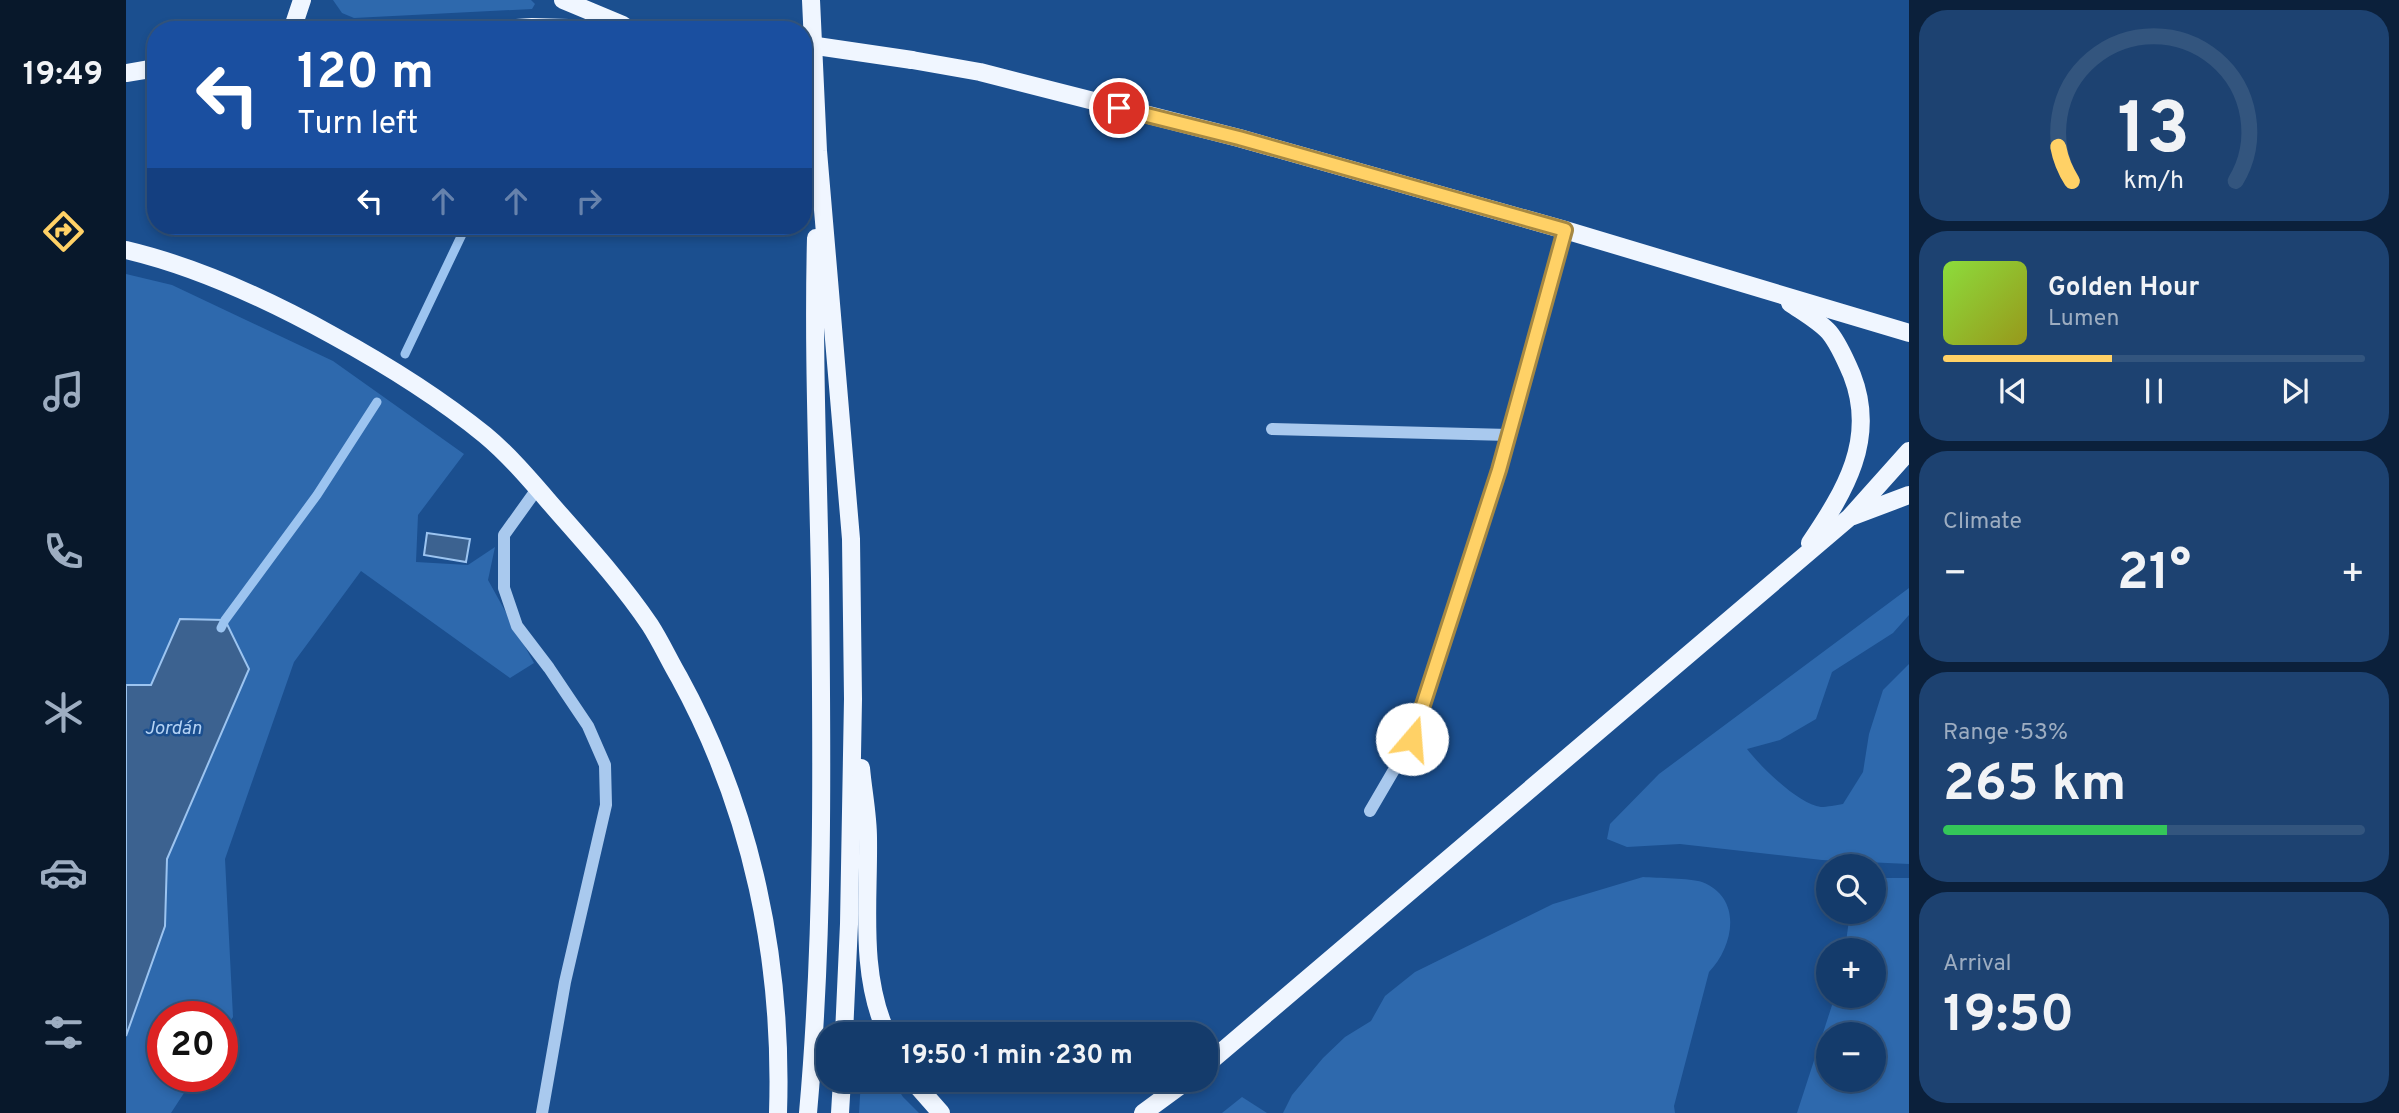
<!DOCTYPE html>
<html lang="en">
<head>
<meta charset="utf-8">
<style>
  :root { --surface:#143b6b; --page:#1d4271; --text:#f1f3f6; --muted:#9dadc1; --line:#33557e; --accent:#ffd166 }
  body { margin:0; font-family:Overpass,sans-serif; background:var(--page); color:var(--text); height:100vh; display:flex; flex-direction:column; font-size:26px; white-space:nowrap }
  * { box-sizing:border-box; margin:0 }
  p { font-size:23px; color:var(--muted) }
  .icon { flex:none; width:38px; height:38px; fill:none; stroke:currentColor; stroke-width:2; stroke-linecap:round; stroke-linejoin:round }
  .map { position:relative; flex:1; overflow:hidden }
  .drawer { display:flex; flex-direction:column; gap:10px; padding:10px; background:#0b203b; width:490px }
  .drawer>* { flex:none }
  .hud { position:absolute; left:21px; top:21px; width:665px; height:214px; border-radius:28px; box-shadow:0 4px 10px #0003,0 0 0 2px var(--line); background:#1a4fa0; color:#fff; overflow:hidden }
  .fabs { position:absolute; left:1690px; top:854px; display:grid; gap:14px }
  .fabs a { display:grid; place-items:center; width:70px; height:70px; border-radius:50%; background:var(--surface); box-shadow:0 4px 10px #0003,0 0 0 2px var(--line); font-size:35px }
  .speed { position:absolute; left:21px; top:1001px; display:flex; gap:14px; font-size:35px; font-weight:700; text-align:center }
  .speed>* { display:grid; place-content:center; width:91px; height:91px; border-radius:50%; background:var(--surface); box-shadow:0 4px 10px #0003,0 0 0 2px var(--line); line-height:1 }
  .speed .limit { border:10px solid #d22; background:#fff; color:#111 }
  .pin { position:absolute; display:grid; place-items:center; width:60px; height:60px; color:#fff; margin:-30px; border:4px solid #fff; border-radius:50%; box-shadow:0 2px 7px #0007 }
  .me { position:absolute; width:77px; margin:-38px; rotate:18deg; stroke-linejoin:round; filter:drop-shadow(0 0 5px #0008) }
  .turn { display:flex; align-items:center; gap:24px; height:147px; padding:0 35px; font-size:32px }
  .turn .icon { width:91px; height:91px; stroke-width:2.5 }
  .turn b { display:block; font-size:49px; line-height:60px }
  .lanes { display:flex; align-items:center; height:66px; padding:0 35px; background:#0003; justify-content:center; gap:35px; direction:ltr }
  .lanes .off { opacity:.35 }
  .big { font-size:52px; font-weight:700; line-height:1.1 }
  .drawer .tile { flex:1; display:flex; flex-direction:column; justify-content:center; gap:10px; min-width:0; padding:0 24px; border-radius:28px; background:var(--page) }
  .drawer .dial { align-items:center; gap:0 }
  .dial svg { height:182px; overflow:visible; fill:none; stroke:var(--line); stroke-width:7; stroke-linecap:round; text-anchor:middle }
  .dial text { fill:var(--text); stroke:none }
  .song { display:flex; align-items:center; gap:21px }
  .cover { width:84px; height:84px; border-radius:10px; background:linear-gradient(135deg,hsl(90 70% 55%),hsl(60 70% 35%)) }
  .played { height:7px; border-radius:4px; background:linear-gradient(90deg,var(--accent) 40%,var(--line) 40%) }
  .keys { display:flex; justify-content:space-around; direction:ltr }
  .heat { display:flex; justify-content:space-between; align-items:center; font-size:38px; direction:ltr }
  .charge { height:10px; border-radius:5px; background:linear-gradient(90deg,#34c759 53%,var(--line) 0) }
  .trip { position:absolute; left:690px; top:1022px; width:402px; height:70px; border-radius:28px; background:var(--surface); box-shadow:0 4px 10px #0003,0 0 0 2px var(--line); font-weight:700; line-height:70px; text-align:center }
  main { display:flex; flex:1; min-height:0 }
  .tabs { display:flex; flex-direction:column; width:126px; justify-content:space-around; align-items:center; background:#08182b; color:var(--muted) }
  .tabs .icon { width:49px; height:49px }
  .tabs .on { color:var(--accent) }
  .tabs b { font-size:32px; color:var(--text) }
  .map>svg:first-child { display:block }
  .green { fill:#2e69ad; fill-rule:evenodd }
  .water { fill:#3c6290; stroke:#9cc4f0; stroke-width:2 }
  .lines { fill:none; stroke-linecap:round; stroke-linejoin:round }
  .stream { stroke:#9cc4f0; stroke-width:9 }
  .minor { stroke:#a9c9ee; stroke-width:12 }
  .major { stroke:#f0f6ff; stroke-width:18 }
  .major-bridge { stroke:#f0f6ff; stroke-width:18 }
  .route-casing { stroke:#a68842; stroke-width:18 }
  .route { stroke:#ffd166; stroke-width:12 }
  .labels { text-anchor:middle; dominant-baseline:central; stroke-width:5; stroke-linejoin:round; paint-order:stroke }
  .water-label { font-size:19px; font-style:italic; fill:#b5d3f5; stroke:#1b4f8f }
</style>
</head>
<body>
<main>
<nav class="tabs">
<b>19:49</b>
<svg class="icon on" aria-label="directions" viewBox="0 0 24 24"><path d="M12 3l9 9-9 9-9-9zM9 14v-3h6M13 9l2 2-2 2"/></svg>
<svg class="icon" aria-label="music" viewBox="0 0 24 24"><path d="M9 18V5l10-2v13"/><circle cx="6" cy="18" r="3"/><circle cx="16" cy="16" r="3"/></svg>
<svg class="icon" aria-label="phone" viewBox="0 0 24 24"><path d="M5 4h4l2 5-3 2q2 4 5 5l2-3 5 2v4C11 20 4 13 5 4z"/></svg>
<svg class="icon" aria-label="climate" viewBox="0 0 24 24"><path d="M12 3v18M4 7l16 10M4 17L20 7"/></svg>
<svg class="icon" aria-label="car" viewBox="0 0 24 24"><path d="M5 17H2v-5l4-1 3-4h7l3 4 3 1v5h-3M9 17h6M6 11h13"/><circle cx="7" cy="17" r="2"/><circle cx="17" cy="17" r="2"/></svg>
<svg class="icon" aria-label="filters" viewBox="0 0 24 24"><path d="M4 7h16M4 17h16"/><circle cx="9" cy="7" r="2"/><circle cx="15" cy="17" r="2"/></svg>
</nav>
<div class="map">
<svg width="1783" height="1113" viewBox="0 0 1783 1113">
  <rect width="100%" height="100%" fill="#1b4f8f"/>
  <!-- green -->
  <g class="green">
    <path d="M207,0H405L409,4L406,9L228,18L216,13Z"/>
    <path d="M0,274L46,285L207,361L338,454L292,515L290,562L342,565L369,547L362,580L408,663L384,678L235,571L168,662L99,859L107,1017L96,1033V1017H37V1076H69L45,1113H0V1036L39,926L41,859L65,806L25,685H0Z"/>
    <path d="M1783,588V615L1767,633L1706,672L1690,719L1654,740L1621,749C1634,766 1673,805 1695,807C1701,807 1710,805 1717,804L1737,772L1743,734L1757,690L1783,664V864L1696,860L1554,844L1501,847L1481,839L1484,824L1533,774Z"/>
    <path d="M1517,877C1531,878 1564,878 1576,882C1617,898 1608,946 1583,972L1548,1106L1549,1113H1157L1166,1095L1197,1058L1219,1037L1245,1021L1259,996L1289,972L1427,904Z"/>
    <path d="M1757,878H1783V1113H1671L1709,996H1748V950H1719L1724,912H1748V883ZM1748,1034V1080H1703V1034Z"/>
    <path d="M735,1080H766L777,1097L793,1113H733Z"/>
    <path d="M1116,1097L1141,1113H1096Z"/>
  </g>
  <!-- water -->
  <g class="water">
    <path d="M301,533L344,539L340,562L298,555Z"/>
    <path d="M54,619L99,620L123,669L41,859L39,926L0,1036V685H25Z"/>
  </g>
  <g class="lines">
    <!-- stream -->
    <g class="stream">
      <path d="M279,354L340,226"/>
      <path d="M95,628L99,620L191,495L251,402"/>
    </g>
    <!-- minor -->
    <g class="minor">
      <path d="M1146,429L1383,435"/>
      <path d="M411,489L378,535V588L391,626L423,668L462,726L479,765L480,805L439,982L416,1113"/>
      <path d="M1244,811L1286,739L1373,470L1439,230"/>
    </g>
    <!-- major -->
    <g class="major">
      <path d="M437,0L497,25"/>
      <path d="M685,0L692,151L725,539L727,699L723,924L718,1034"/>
      <path d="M166,30L176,0"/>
      <path d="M360,30L406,27L516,30"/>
      <path d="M786,60L854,72L1113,138L1439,230L1783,333"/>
      <path d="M0,73L30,68"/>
      <path d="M0,250C72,267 141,299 206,335C259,364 311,396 359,435C388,459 414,492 439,520C469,554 499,588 524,625C535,642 543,660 553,677C626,810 657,961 652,1113"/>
      <path d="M1664,303C1677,312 1693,321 1703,332C1713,344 1720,361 1726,375C1751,439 1719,491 1684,543"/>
      <path d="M1727,516L1783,495"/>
      <path d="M735,768C737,791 742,815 742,838C743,903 733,973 761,1034"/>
      <path d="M1080,1065L1724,517L1783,451"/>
      <path d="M786,1080L815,1113"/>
      <path d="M682,1113C698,935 696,756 694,578C692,465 687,352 690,238"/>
      <path d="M714,1113L716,1080"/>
      <path d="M1017,1113L1062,1080"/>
    </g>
    <!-- major-bridge -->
    <path class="major-bridge" d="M677,44L786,60"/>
  </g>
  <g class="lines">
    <!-- route casing -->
    <g class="route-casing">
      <path id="route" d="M993,108L1113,138L1439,230L1373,470L1286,739"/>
    </g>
    <!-- route -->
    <use href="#route" class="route"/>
  </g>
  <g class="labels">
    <!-- water labels -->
    <g class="water-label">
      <text x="47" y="729">Jordán</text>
    </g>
  </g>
</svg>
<div class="fabs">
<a><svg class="icon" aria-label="search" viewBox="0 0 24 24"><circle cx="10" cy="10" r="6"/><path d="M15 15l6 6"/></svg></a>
<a>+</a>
<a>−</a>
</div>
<div class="speed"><div class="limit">20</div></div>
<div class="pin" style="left:993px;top:108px;background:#d93025"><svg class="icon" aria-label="arrive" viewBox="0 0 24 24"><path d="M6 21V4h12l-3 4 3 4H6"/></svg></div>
<svg class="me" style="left:1286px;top:739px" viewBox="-20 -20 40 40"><circle r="19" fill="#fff"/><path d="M0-13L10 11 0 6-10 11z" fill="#ffd166"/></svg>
<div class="trip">19:50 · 1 min · 230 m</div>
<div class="hud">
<div class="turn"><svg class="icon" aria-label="left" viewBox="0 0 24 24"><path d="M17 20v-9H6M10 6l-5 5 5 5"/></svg><div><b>120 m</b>Turn left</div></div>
<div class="lanes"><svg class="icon" aria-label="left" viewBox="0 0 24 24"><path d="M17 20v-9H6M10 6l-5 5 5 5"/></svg><svg class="icon off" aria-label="ahead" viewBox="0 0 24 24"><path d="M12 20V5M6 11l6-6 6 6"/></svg><svg class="icon off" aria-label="ahead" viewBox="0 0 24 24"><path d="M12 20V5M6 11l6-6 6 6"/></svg><svg class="icon off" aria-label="right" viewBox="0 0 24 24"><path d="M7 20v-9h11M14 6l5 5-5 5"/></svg></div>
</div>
</div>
<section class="drawer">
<div class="tile dial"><svg viewBox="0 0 100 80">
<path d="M14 69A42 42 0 1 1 86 69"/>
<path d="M14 69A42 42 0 0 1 8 54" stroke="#ffd166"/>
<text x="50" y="56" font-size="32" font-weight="700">13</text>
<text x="50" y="72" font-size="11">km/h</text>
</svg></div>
<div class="tile">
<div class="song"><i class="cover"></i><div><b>Golden Hour</b><p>Lumen</p></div></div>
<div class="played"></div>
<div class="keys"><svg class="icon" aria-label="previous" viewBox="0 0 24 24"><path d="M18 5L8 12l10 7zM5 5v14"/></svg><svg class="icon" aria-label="pause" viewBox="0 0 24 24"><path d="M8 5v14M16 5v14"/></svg><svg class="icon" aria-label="next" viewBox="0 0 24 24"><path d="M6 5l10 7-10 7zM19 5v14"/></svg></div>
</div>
<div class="tile"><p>Climate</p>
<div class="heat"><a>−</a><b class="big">21°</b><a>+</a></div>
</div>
<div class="tile"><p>Range · 53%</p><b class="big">265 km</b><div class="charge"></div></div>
<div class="tile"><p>Arrival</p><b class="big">19:50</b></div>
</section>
</main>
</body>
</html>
